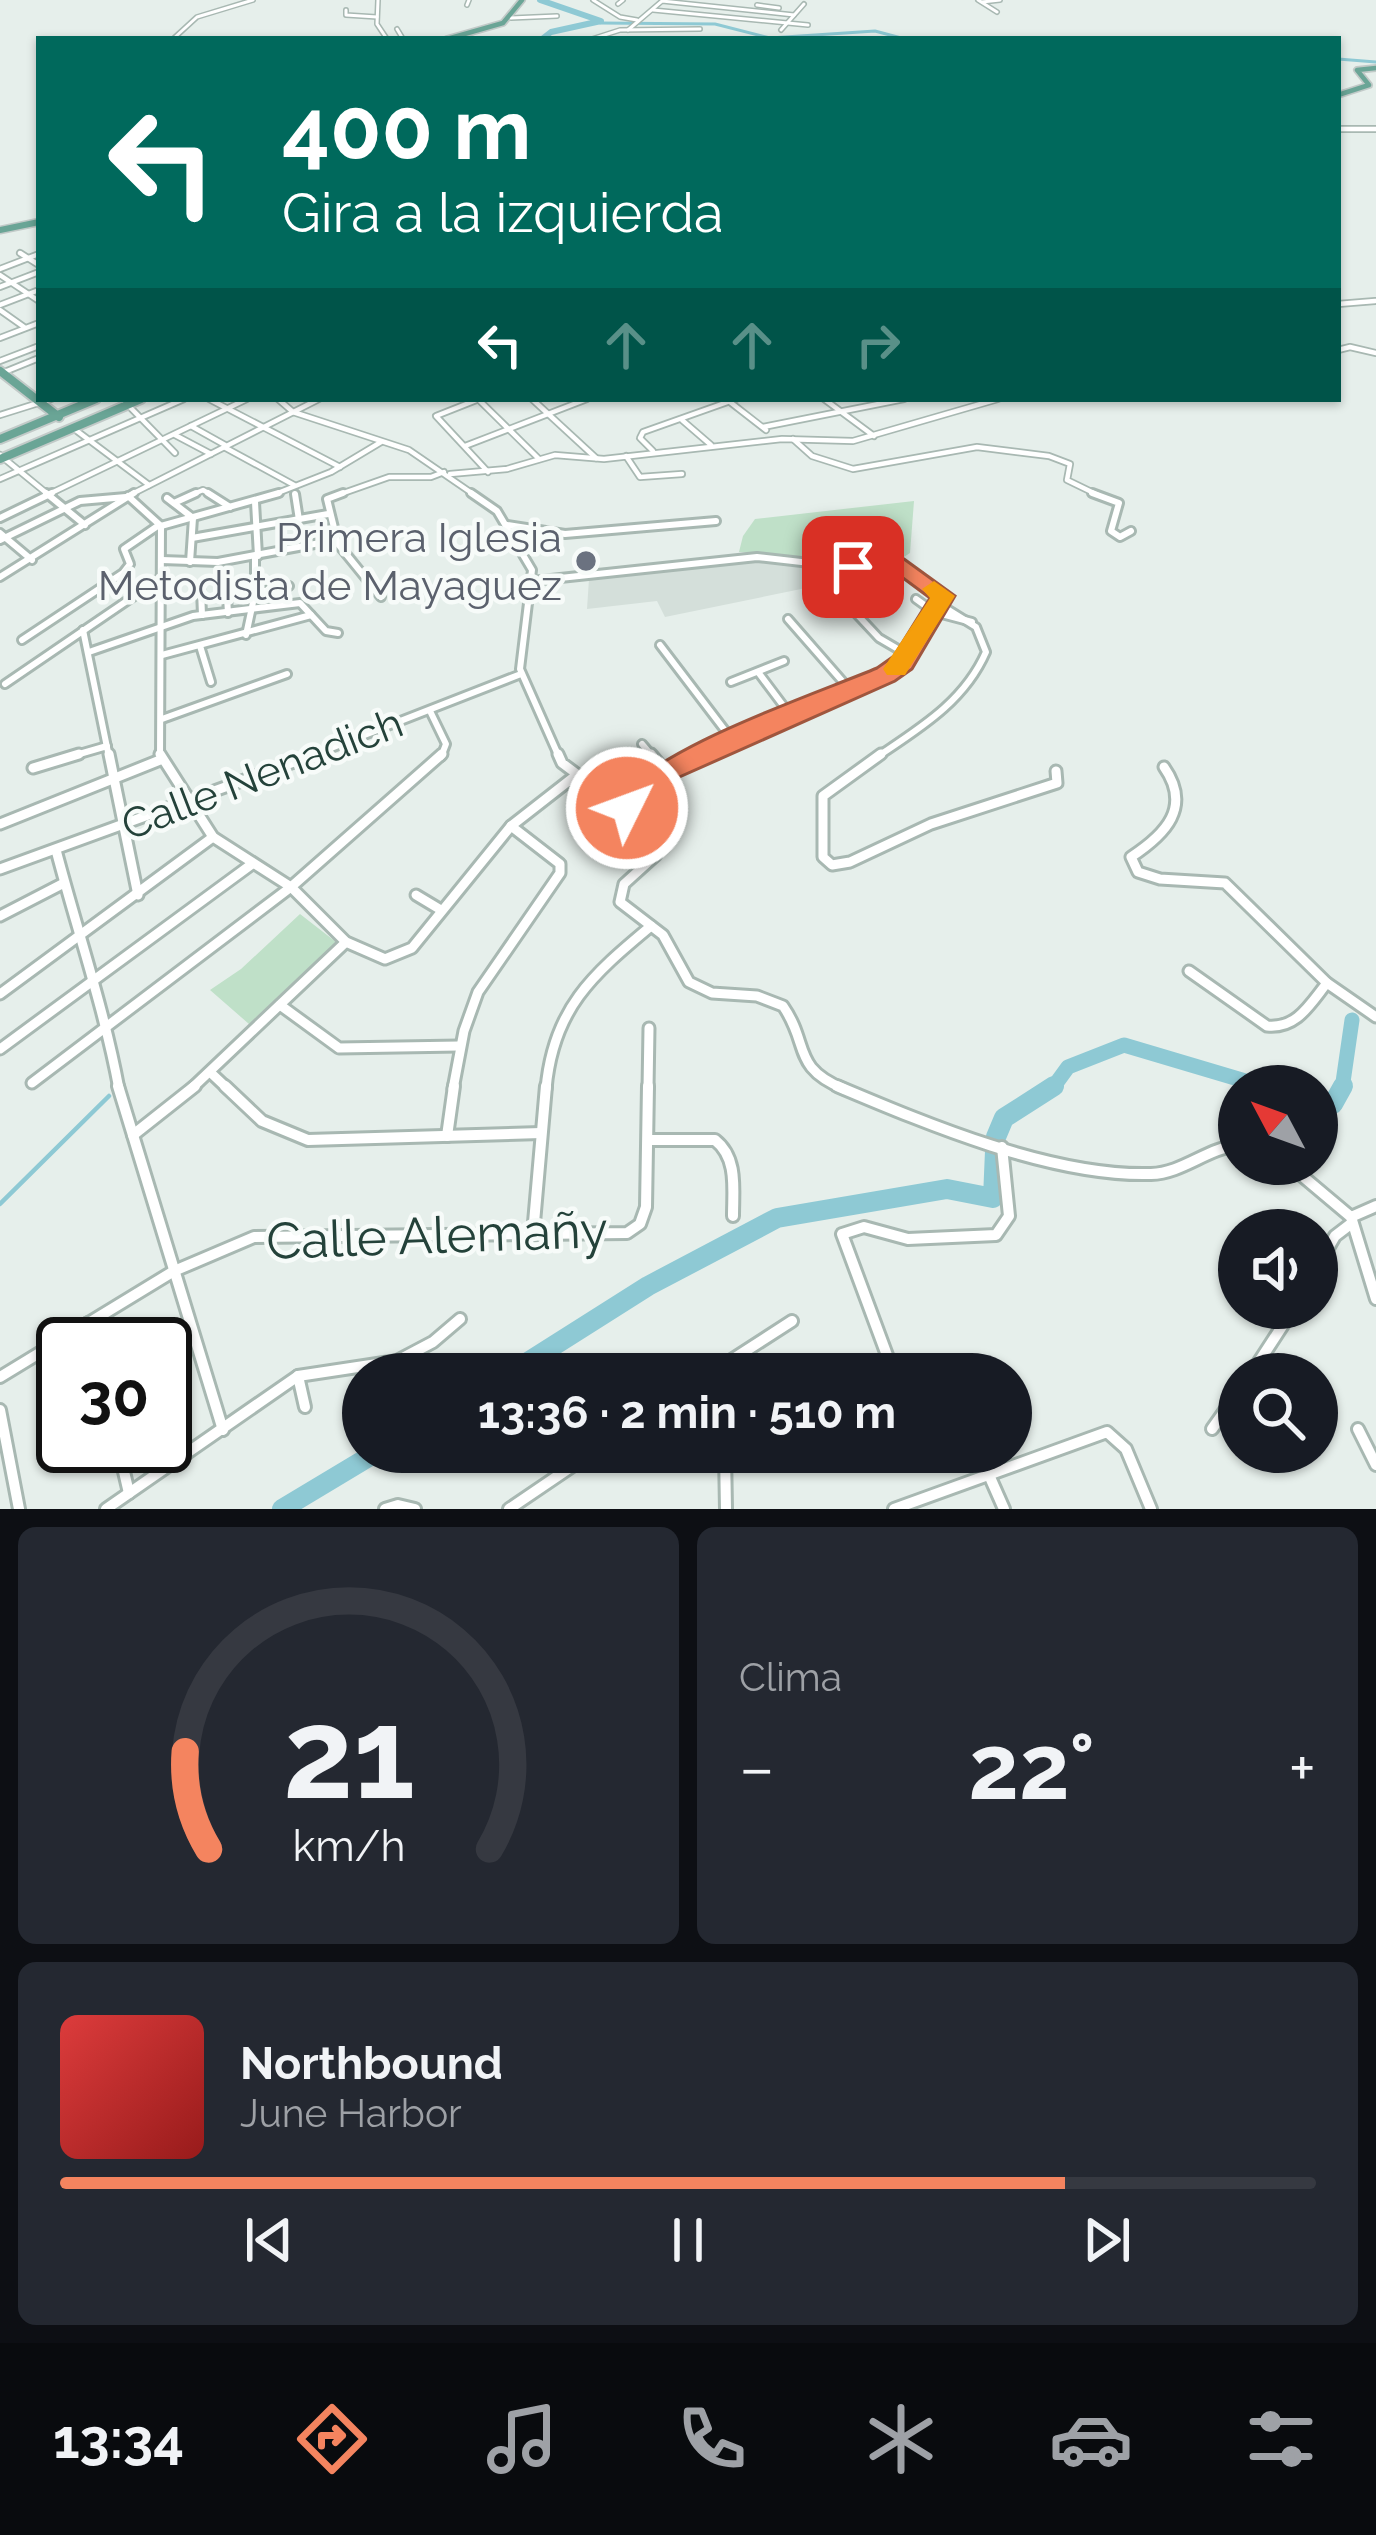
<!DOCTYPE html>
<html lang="es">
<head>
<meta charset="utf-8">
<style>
  :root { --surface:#171b24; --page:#242831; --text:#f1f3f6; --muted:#9ea1a6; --line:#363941; --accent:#f4845f }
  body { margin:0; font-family:Raleway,sans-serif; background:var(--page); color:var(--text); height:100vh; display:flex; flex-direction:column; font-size:45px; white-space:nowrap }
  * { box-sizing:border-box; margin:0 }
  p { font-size:39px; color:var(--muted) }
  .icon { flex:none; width:66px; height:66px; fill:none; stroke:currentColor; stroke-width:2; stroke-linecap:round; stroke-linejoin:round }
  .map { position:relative; height:1509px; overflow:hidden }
  .side { display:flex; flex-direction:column; gap:18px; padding:18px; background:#0d0f14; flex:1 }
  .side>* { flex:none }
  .top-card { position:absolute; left:36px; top:36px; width:1305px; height:366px; border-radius:0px; box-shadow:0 3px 9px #0004; background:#00695c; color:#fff; overflow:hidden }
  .needle { width:78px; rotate:311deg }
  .buttons { position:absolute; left:1218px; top:1065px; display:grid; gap:24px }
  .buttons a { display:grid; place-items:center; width:120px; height:120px; border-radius:50%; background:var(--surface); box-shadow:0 3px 9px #0004; font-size:60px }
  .speed { position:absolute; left:36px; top:1317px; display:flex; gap:24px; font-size:60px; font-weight:700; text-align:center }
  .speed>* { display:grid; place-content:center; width:156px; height:156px; border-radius:50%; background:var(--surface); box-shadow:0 3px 9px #0004; line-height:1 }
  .speed .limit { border:6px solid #111; border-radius:18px; background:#fff; color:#111 }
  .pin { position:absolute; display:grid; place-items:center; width:102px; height:102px; color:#fff; margin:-51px; border-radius:24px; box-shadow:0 6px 18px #0006 }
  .me { position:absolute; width:132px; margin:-66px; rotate:48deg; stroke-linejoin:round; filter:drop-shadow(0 0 9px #0008) }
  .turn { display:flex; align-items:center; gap:42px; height:252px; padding:0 48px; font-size:54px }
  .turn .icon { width:156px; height:156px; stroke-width:2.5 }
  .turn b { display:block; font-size:84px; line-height:102px }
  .lanes { display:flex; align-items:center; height:114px; padding:0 48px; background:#0003; justify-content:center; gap:60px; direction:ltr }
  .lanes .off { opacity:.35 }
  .big { font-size:90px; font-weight:700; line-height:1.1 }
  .side .card { flex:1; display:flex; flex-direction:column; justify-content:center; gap:18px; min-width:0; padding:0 42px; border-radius:18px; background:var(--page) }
  .side .dial { align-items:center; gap:0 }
  .dial svg { height:312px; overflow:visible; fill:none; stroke:var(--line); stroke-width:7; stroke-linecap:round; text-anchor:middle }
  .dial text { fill:var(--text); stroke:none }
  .song { display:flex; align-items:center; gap:36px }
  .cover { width:144px; height:144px; border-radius:18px; background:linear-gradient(135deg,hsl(0 70% 55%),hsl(0 70% 35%)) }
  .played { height:12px; border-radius:6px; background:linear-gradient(90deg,var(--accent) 80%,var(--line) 80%) }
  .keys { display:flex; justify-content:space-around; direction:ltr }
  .heat { display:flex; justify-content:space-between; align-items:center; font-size:66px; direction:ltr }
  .side .tiles { flex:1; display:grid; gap:18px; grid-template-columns:1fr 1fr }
  .card:last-child { grid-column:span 2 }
  .trip { position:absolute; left:342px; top:1353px; width:690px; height:120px; border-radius:60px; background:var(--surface); box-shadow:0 3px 9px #0004; font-weight:700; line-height:120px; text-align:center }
  .dock { display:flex; height:192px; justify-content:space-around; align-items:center; background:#090b0e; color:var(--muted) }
  .dock .icon { width:84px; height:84px }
  .dock .on { color:var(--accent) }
  .dock b { font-size:54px; color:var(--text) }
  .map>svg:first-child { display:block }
  .built { fill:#d4dfda }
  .green { fill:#bfe0c8 }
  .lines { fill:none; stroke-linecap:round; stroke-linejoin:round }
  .stream-far1 { stroke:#8ec9d4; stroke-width:3 }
  .stream { stroke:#8ec9d4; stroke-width:4.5 }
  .river-far2 { stroke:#8ec9d4; stroke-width:6 }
  .river-far1 { stroke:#8ec9d4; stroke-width:15 }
  .river { stroke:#8ec9d4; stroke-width:20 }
  .minor-far4-casing { stroke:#a8b8b2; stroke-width:6 }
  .minor-far3-casing { stroke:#a8b8b2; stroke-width:8 }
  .minor-far2-casing { stroke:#a8b8b2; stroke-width:12 }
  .minor-far1-casing { stroke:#a8b8b2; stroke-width:15 }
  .minor-casing { stroke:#a8b8b2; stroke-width:16 }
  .major-far2-casing { stroke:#c2cac8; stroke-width:8 }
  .major-far1-casing { stroke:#c2cac8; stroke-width:9 }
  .major-casing { stroke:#c2cac8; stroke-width:12 }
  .minor-far4 { stroke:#fff; stroke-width:3 }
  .minor-far3 { stroke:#fff; stroke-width:4.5 }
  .minor-far2 { stroke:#fff; stroke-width:6 }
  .minor-far1 { stroke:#fff; stroke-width:9 }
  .minor { stroke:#fff; stroke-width:10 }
  .major-far2 { stroke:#6aa596; stroke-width:4.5 }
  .major-far1 { stroke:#6aa596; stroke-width:6 }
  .major { stroke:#6aa596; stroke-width:8 }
  .route { fill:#f4845f; stroke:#9f563e; stroke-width:3 }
  .slow { fill:#f59e0b }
  .worship-dot { fill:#6b7280; stroke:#f7fbf9; stroke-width:4.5 }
  .labels { text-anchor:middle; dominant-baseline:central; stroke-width:9; stroke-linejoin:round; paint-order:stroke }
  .worship-label { font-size:42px; fill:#5b616d; stroke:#f7fbf9; text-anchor:end }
  .street-label { font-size:42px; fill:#24423a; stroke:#f7fbf9 }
  .near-street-label { font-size:51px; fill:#24423a; stroke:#f7fbf9 }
</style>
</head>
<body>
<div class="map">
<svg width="1376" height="1509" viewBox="0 0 1376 1509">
  <rect width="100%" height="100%" fill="#e6efeb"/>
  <!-- built -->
  <path class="built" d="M750,560L849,569L850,579L665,617L657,601L587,609L589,579Z"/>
  <!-- green -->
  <g class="green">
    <path d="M914,501L910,553L893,564L739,552L743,536L755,519Z"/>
    <path d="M300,914L336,942L249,1024L210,990L241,969Z"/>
  </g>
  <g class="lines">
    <!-- stream-far1 -->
    <g class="stream-far1">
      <path d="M600,23L715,24L770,38L875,31L905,39"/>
      <path d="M1338,59L1376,62"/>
    </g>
    <!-- stream -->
    <path class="stream" d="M0,1204L109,1096"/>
    <!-- river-far2 -->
    <path class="river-far2" d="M540,0L601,21L551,32L542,39"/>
    <!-- river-far1 -->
    <g class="river-far1">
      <path d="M1052,1089L1068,1067L1124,1045L1262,1086"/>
      <path d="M1342,1089L1352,1020"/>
    </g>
    <!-- river -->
    <g class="river">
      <path d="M1317,1109L1333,1104L1343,1086"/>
      <path d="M996,1137L1004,1118L1054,1086"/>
      <path d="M509,1374L648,1286L777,1218L947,1189L993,1198L995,1151"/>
      <path d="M282,1509L377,1452"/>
    </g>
    <!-- minor-far4 casing -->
    <g class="minor-far4-casing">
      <g id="minor-far4">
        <path d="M378,0L377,24L387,39"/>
        <path d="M593,0L620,17L637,20"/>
        <path d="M978,0L997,12"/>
        <path d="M982,2L1000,0"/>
        <path d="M618,4L623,0"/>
        <path d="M467,5L469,0"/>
        <path d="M757,5L779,8"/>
        <path d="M346,10V15L377,17"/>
        <path d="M653,10L808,25"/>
        <path d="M511,18L557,16"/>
        <path d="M397,29L403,39"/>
        <path d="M628,30L662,1L794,15"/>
        <path d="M781,30L804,4"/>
        <path d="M457,36L474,39"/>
        <path d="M173,39L197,17L253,0"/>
        <path d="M592,39L620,30L700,29"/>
      </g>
    </g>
    <!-- minor-far3 casing -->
    <g class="minor-far3-casing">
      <g id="minor-far3">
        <path d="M1338,129H1376"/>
        <path d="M20,253L39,265"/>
        <path d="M0,269L39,254"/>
        <path d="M0,275L39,301"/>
        <path d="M0,287L39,272"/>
        <path d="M1338,304L1375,301"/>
        <path d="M0,305L39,290"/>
        <path d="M0,310L24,327"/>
        <path d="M0,338L39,323"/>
        <path d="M1338,350L1350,347L1376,353"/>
        <path d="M0,361L39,346"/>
        <path d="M2,373L39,358"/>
        <path d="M122,399L175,453"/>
        <path d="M209,399L340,467"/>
        <path d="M278,399L293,412L409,450L476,496"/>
        <path d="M478,399L539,459"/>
        <path d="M479,399L436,416L488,472"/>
        <path d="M532,399L596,458"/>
        <path d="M824,399L874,436"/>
        <path d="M730,402L766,430"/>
        <path d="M0,415L51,399"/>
        <path d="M682,420L711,445"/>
        <path d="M191,426L225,445"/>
        <path d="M763,427L904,399"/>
        <path d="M73,428L149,485"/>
        <path d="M175,435L211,454"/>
        <path d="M793,439L812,456L853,469L977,447L1049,456L1070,464L1067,480L1100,496"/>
        <path d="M465,446L587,399"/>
        <path d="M224,447L294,485"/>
        <path d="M653,451L640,438L643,432L736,399"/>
        <path d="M0,455L50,496"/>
        <path d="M626,456L640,477L682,474"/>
        <path d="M450,474L507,469L555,455L604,459L782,439L853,441L998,399"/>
        <path d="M0,479L184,399"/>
        <path d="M45,496L247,399"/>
        <path d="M128,496L319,399"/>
        <path d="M189,496L203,490L213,496"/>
        <path d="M270,496L331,472L381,442"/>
        <path d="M335,496L389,477H431L444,472"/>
      </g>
    </g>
    <!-- minor-far2 casing -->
    <g class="minor-far2-casing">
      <g id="minor-far2">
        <path d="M46,493L85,525"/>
        <path d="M208,493L230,507"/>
        <path d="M343,493L327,499L338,544L381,597"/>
        <path d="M471,493L497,511L532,570L520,669L559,757"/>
        <path d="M1092,493L1119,503L1111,531L1120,537L1131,531"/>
        <path d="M295,494L299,520"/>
        <path d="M128,496L161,526L160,757"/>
        <path d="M167,498L193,518L190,562"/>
        <path d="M255,502L258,556"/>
        <path d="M174,503L196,493"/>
        <path d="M0,518L52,493"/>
        <path d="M507,525L565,534L716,521"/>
        <path d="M161,526L279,493"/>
        <path d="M0,533L32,560"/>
        <path d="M192,538L328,514"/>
        <path d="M0,540L80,501L126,497"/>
        <path d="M162,560L218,562L336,540"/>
        <path d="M0,577L134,493"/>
        <path d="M226,579L228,613"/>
        <path d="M532,581L757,557L845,567H904L944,596L934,612L972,622"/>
        <path d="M201,590L202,615"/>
        <path d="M255,593L289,586"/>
        <path d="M851,608L879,638L908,655"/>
        <path d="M788,619L850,690"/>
        <path d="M83,630L109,757"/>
        <path d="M246,635L255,593V557"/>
        <path d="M22,640L123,573L130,564L124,549L159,525"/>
        <path d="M660,645L733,741"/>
        <path d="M200,646L211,682"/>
        <path d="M89,652L193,616L300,603L326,631L338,633"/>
        <path d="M162,655L311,615"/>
        <path d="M758,672L791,716"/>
        <path d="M731,682L784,661"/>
        <path d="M5,684L162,577"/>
        <path d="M430,711L446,744L441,757"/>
        <path d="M162,719L287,674"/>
        <path d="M642,744L653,757"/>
        <path d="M69,757L107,746"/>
        <path d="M308,757L521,674"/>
        <path d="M696,757L892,672L934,612L916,599"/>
        <path d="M877,757C920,728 964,702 986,652L976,627L939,604"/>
      </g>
    </g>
    <!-- minor-far1 casing -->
    <g class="minor-far1-casing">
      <g id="minor-far1">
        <path d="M109,754L138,895"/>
        <path d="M160,754L213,837L291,887L346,942L385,959L412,948L511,826L575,776"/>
        <path d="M558,754L562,763L650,829L656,855L624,884L620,902L663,935L689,982L712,993L757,996L783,1006C810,1045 791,1067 844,1089"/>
        <path d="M651,754L665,771"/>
        <path d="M881,754L823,796V857L832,865L850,862L931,824L1057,783L1056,771"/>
        <path d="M1164,767C1192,807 1166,834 1131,857L1138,872L1160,879L1225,883L1327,983L1376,1017"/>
        <path d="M33,768L79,754"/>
        <path d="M627,808L665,771L703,754"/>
        <path d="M0,824L160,760"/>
        <path d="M56,850C77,930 104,1008 119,1089"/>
        <path d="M0,869L316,754"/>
        <path d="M416,895L441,910"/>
        <path d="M0,916L64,883"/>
        <path d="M1189,971L1267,1026C1297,1029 1310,1004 1327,983"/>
        <path d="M0,994L213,837"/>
        <path d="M280,1005L339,1048L459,1046"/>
        <path d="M0,1049L252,864"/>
        <path d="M211,1073L228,1089"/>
        <path d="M32,1083L291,887L442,754"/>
        <path d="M191,1089L346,942"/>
        <path d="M453,1089L464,1031L478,992L560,873V864L511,826"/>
        <path d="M546,1089C553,1009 592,975 651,926"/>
        <path d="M648,1089L649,1028"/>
      </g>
    </g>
    <!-- minor casing -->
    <g class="minor-casing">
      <g id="minor">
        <path d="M118,1086L223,1430"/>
        <path d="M225,1086L262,1121L308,1140L541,1133"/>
        <path d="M837,1086C927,1124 1052,1177 1151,1174C1183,1173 1207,1148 1239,1145"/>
        <path d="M133,1135L195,1086"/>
        <path d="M447,1136L454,1086"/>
        <path d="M648,1140H715C738,1158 733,1189 733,1216"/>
        <path d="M1288,1164L1351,1217L1376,1299"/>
        <path d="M1351,1217L1376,1206"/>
        <path d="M533,1234L546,1086"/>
        <path d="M1317,1267L1335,1236L1352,1223"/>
        <path d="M88,1323L93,1344"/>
        <path d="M710,1374L792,1321"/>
        <path d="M894,1374L842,1234L864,1227L908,1239L996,1235L1009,1216L1002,1147"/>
        <path d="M1251,1374L1294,1308"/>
        <path d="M298,1376L305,1407"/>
        <path d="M0,1377L174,1271L254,1237L627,1233L640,1224L646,1207L648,1086"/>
        <path d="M0,1410L19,1509"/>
        <path d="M1212,1429L1239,1391"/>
        <path d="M1358,1429L1376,1465"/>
        <path d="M118,1446L129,1493"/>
        <path d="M725,1452L726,1509"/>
        <path d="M989,1475L1004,1509"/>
        <path d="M106,1509L298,1376L397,1361L433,1342L460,1319"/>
        <path d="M385,1509L398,1505L415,1509"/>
        <path d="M509,1509L593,1452"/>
        <path d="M894,1509L1107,1432L1126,1449L1151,1509"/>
      </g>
    </g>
    <!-- major-far2 casing -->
    <g class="major-far2-casing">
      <g id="major-far2">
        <path d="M447,39L503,23L522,0"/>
        <path d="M1338,95L1369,85L1357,70L1376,68"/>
      </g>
    </g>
    <!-- major-far1 casing -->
    <g class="major-far1-casing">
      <path id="major-far1" d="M0,230L39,222"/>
    </g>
    <!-- major casing -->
    <g class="major-casing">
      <g id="major">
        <path d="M0,371L59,417"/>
        <path d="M0,439L96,399"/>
        <path d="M0,459L141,399"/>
      </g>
    </g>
    <!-- minor-far4 -->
    <use href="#minor-far4" class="minor-far4"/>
    <!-- minor-far3 -->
    <use href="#minor-far3" class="minor-far3"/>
    <!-- minor-far2 -->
    <use href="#minor-far2" class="minor-far2"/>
    <!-- minor-far1 -->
    <use href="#minor-far1" class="minor-far1"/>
    <!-- minor -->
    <use href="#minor" class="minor"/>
    <!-- major-far2 -->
    <use href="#major-far2" class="major-far2"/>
    <!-- major-far1 -->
    <use href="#major-far1" class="major-far1"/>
    <!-- major -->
    <use href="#major" class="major"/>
  </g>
  <!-- route -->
  <path class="route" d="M904,559L955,596L912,669L895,681L675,779L637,817H617L612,808C643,751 813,695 877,668L894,656L930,598L899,575H853L841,567L853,560Z"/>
  <!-- slow -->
  <path class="slow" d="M934,581L955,596L905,675H887L883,669L930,598L922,589Z"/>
  <!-- markers -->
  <circle class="worship-dot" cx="586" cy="561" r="12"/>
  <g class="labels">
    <!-- worship labels -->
    <g class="worship-label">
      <text x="562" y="537">Primera Iglesia<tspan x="562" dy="48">Metodista de Mayaguez</tspan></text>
    </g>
    <!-- street labels -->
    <g class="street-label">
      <text transform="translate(262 774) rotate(-21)">Calle Nenadich</text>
    </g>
    <!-- near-street labels -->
    <g class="near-street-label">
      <text transform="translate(437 1235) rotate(-2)">Calle Alemañy</text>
    </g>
  </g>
</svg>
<div class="buttons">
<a><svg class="needle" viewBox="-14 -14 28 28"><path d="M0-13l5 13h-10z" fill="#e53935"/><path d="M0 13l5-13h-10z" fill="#9ea1a6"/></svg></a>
<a><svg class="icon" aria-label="sound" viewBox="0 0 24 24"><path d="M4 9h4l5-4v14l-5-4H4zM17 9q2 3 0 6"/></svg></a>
<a><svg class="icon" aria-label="search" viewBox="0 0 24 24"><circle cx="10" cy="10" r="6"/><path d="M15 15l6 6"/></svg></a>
</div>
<div class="speed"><div class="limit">30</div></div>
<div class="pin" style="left:853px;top:567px;background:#d93025"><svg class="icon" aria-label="arrive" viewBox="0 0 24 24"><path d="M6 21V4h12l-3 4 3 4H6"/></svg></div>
<svg class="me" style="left:627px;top:808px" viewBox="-20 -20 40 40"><circle r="17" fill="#f4845f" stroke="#fff" stroke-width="3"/><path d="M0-11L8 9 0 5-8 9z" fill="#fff"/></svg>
<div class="trip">13:36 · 2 min · 510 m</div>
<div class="top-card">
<div class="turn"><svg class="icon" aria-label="left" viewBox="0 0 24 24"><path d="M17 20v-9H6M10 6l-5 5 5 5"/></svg><div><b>400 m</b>Gira a la izquierda</div></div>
<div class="lanes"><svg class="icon" aria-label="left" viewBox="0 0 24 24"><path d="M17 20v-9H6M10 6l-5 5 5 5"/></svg><svg class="icon off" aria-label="ahead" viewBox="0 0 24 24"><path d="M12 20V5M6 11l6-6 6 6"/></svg><svg class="icon off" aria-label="ahead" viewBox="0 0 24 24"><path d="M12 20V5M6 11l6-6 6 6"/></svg><svg class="icon off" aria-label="right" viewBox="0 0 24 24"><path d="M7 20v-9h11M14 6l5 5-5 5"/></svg></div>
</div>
</div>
<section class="side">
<div class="tiles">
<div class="card dial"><svg viewBox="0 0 100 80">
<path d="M14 69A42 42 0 1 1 86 69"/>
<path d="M14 69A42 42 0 0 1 8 44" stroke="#f4845f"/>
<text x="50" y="56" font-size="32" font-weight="700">21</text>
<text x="50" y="72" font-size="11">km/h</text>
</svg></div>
<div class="card"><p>Clima</p>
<div class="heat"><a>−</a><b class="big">22°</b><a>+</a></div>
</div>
<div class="card">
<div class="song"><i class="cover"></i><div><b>Northbound</b><p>June Harbor</p></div></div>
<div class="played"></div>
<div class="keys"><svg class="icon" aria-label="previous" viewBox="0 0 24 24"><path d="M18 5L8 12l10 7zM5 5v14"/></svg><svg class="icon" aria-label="pause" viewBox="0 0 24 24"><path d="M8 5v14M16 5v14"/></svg><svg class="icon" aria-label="next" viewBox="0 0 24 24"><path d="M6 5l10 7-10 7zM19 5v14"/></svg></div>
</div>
</div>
</section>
<nav class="dock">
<b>13:34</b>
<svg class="icon on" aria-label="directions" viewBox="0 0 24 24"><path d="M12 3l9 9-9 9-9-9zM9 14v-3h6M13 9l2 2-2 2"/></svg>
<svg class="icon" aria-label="music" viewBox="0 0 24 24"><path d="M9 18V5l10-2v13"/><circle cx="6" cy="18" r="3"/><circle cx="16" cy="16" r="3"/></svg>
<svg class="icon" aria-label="phone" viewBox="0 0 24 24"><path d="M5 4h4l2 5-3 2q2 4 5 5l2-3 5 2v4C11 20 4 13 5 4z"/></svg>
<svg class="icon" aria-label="climate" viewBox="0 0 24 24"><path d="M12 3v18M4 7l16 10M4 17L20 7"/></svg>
<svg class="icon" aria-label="car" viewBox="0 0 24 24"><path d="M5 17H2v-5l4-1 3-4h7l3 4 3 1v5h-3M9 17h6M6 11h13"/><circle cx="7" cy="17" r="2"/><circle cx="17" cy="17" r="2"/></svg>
<svg class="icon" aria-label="filters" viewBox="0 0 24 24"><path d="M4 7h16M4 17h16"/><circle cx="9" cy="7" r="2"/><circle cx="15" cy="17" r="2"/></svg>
</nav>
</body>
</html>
